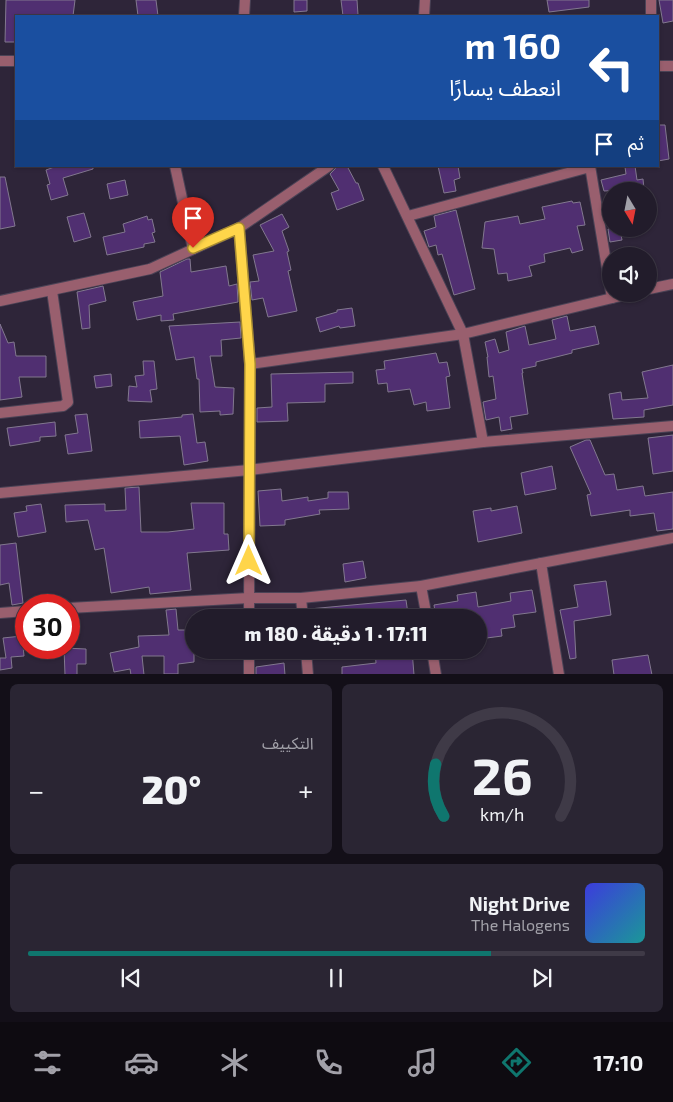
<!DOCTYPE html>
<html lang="ar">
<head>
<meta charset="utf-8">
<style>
  :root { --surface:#221c2b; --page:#2a2533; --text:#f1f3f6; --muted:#a2a1a9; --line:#3f3a47; --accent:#0f766e }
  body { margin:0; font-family:"Exo 2","Noto Sans Arabic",sans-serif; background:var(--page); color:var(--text); direction:rtl; height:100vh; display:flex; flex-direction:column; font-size:19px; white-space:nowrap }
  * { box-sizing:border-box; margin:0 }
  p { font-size:16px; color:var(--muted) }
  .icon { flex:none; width:28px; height:28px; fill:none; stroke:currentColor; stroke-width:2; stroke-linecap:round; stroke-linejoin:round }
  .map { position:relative; height:674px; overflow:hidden; direction:ltr }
  .side { display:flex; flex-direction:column; gap:10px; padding:10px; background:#130f18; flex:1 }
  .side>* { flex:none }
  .banner { position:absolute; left:15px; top:15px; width:644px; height:152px; border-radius:0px; box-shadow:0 1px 4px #0004,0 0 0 1px var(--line); direction:rtl; background:#1a4fa0; color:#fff; overflow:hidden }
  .needle { width:32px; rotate:170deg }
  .buttons { position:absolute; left:602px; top:182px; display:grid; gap:10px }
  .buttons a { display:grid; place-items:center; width:55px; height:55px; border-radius:50%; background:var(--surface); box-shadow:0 1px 4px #0004,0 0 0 1px var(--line); font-size:25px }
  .speed { position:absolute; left:15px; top:594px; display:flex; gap:10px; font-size:25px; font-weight:700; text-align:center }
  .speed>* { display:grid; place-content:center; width:65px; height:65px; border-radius:50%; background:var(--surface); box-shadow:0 1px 4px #0004,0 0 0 1px var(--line); line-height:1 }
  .speed .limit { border:8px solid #d22; background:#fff; color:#111 }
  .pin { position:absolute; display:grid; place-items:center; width:42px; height:42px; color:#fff; margin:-51px -21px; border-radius:50% 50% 50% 0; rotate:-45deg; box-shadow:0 0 5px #0007 }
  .pin .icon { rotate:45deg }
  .me { position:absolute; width:55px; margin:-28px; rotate:0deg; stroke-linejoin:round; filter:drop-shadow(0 0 4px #0008) }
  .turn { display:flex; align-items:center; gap:18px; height:105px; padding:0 15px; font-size:22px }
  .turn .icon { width:65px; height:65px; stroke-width:2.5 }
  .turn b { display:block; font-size:35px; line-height:42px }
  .then { display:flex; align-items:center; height:48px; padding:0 15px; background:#0003; gap:10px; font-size:19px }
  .big { font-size:38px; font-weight:800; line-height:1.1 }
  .side .tile { flex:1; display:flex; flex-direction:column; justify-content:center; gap:8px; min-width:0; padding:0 18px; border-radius:8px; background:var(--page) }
  .side .dial { align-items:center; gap:0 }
  .dial svg { height:130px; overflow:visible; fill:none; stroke:var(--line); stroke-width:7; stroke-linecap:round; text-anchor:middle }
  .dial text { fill:var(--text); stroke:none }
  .song { display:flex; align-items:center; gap:15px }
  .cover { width:60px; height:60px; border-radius:8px; background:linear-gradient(135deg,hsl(240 70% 55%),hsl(180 70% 35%)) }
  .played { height:5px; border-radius:2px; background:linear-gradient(90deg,var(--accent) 75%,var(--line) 75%) }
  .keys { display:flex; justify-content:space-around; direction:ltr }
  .heat { display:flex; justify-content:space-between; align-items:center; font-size:28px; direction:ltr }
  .side .tiles { flex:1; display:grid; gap:10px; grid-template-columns:1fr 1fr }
  .tile:last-child { grid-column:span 2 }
  .trip { position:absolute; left:185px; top:609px; width:302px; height:50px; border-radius:25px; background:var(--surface); box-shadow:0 1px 4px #0004,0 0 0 1px var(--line); font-weight:800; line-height:50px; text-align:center; direction:rtl }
  .menu { display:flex; height:80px; justify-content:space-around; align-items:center; background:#0e0b11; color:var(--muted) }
  .menu .icon { width:35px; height:35px }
  .menu .active { color:var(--accent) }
  .menu b { font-size:22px; color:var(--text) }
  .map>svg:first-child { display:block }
  .building { fill:#502f71; stroke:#82788f }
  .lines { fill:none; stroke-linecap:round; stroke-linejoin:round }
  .minor-casing { stroke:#4b4356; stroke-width:12 }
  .tertiary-casing { stroke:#4b4356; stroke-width:12 }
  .minor { stroke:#995f6e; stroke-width:10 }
  .tertiary { stroke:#995f6e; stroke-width:10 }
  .route-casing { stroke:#a68a30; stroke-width:12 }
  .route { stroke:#ffd54a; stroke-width:9 }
</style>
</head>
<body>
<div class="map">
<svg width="673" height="675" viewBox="0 0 673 675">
  <rect width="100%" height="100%" fill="#2e2539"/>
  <!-- building -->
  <g class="building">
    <path d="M6,0H75L73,16H16V42H5Z"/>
    <path d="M136,0H156L158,16H138Z"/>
    <path d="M294,0H307V11L294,12Z"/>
    <path d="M341,0H357L358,15L343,16Z"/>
    <path d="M547,0H589V7L549,12Z"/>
    <path d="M659,0H673V21L663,23Z"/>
    <path d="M658,125H665L669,159L658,161Z"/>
    <path d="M57,166H93V169L63,178L68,195L51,200L47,185L50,184L46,170Z"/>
    <path d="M336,166H347L356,183H358L364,200L337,210L331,193L339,190L330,174L335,169Z"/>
    <path d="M438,166H458L460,178L454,180L456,191L444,193Z"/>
    <path d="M635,166L637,180L643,179L644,189L604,191L601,180L626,174L625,167Z"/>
    <path d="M0,177H5L15,226L0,229Z"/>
    <path d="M125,180L128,195L110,199L107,184Z"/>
    <path d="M572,201L573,203L580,202L585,225L577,226L583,250L572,253L570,248L544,254L545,262L529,266L532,276L508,281L507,273L498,274L494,249L482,248L485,222L518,216L520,224L545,219L542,207Z"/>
    <path d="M456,210L475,289L454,295L442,254L438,255L436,245L429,247L424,231L436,227L434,216Z"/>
    <path d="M84,213L91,237L74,242L67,217Z"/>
    <path d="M282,214L289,227L282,231L289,251L287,252L291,270L288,271L297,311L268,317L263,298L252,300L250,282L259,281L253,255L274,251L260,225Z"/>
    <path d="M147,216L148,220L152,219L155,232L152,233L155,242L144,244V247L107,255L103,237L125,232L123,224Z"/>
    <path d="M608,229H620L622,240L610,242Z"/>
    <path d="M187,259H190L191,272L226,266L229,286L237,284L238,302L173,314L174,320L161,321V315L137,320L133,302L163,296L160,272Z"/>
    <path d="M103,286L106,301L89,305L90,328L82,329L77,292Z"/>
    <path d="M352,308L355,326L340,328L339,326L320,332L316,318L337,312V310Z"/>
    <path d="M567,316L570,331L595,326L599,344L572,350V353L536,362V366L522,369L523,373H522L528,414L510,417L512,429L501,431L499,417L486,420L483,402L496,399L493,376L489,377L487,357H488L485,342L495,339L499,353L509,350L506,332L525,326L529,345L556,339L552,320Z"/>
    <path d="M240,322L241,338L221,340L222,356H210L215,387L234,388L233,414L220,415V411L200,412L199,379H197L194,357L176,360L169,326Z"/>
    <path d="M0,324L8,343L14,342L16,356H46V377H19L22,397L0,400Z"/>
    <path d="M436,353L439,363L447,362L450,376L446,377L450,408L427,411L426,402L414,405L410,389L388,392L387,383L378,384L376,370L385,369L384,361Z"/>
    <path d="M143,361H154L157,389L150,390L152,402L128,401L129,386L137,387L135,376L144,375Z"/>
    <path d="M673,365V405L644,410V417L613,419L609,394L621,392L622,400L648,398L642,372Z"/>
    <path d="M353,372V383L325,384V402L287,403L288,421L257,422V408L272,407L271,374Z"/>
    <path d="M111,374L112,386L96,388L94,376Z"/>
    <path d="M87,414L92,451L68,454L65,435L78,433L75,415Z"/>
    <path d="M193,414L197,443L205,442L208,461L184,465L180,436L140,438L139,421L182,417V415Z"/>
    <path d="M55,422L56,436L40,437V441L10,446L7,428Z"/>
    <path d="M673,435V471L653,474L648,438Z"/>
    <path d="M586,440H590L605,475L614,474L617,490L643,486L645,496L673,492V529L657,531L654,513L630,516V510L591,516L587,495L591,494L570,447Z"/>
    <path d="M552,466L556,489L525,495L521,473Z"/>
    <path d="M139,487L141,532H168L194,529L191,503H224V534H228L229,550L187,553L191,590L150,594L149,587L111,593L104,548L95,550L88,520L66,522L65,505L105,504V511L126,510L125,488Z"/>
    <path d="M281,489L282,501L308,497V501L328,498V492H348L349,509L319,510L320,514L285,520V525L260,526L258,491Z"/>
    <path d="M41,504L46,532L18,537L14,513L27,511L26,506Z"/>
    <path d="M517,506L522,533L478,542L473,511L491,508V511Z"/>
    <path d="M16,543L23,603L12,605L9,583L0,585V545Z"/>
    <path d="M363,561L366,578L345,582L343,564Z"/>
    <path d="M606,581L611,615L574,621L576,658L570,659L560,610L578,607L574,585Z"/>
    <path d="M532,590L536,612L513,615L515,627L501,629L502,636L479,639V618H436L434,605L458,601L457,595L476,592L478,607L511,601L510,593Z"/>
    <path d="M406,600L408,614L396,615L397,618H310L309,609Z"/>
    <path d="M176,609L178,630H194V662L178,664V674H164V656H142L144,675H131L130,669L114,672L110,653L139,647L138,636L169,635L166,610Z"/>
    <path d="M22,636L24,656L11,657L12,668L0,670V658H6L3,638Z"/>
    <path d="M64,648L86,649V664H77V675H65Z"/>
    <path d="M375,650H412L414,675H342V667L376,663Z"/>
    <path d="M648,655L652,675H614L612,660Z"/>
    <path d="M284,663L285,675H256V667Z"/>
  </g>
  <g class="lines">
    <!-- minor casing -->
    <g class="minor-casing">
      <g id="minor">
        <path d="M244,16L245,0"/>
        <path d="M424,16L425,0"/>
        <path d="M651,16V0"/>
        <path d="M175,166L193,249"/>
        <path d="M383,166L463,334L483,442"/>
        <path d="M590,166L612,298"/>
        <path d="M408,216L590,167"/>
        <path d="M239,228L250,364L249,618"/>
        <path d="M649,289L673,284"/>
        <path d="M0,301L150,269L239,228L329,166"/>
        <path d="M250,364L463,334L629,294"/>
        <path d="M0,413L63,406L68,402L52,291"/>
        <path d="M0,493L249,470L483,442L673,426"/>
        <path d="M541,563L559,675"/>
        <path d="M421,586L427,618"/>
        <path d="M301,598L303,618"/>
        <path d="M69,608L249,598H301L421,586L673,538"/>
        <path d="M0,613L26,611"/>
        <path d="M249,650V675"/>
        <path d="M306,650L308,675"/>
        <path d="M432,650L436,675"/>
      </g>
    </g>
    <!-- tertiary casing -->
    <g class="tertiary-casing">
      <g id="tertiary">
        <path d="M0,61H16"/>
        <path d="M658,66H673"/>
      </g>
    </g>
    <!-- minor -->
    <use href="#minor" class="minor"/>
    <!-- tertiary -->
    <use href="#tertiary" class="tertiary"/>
  </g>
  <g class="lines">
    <!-- route casing -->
    <g class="route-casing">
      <path id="route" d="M193,248L239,228L250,364L249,561"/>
    </g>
    <!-- route -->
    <use href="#route" class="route"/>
  </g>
</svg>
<div class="buttons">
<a><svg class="needle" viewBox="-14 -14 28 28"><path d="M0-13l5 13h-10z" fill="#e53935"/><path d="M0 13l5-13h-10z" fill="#a2a1a9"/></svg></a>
<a><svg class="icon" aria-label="sound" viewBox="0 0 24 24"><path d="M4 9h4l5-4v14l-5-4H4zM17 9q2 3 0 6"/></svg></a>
</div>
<div class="speed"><div class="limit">30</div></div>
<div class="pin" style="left:193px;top:248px;background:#d93025"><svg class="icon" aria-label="arrive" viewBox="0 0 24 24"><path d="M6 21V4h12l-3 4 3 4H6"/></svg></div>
<svg class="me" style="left:249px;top:561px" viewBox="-20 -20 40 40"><path d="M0-17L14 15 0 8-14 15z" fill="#ffd54a" stroke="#fff" stroke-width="4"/></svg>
<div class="trip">17:11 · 1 دقيقة · 180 m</div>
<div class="banner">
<div class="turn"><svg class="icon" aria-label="left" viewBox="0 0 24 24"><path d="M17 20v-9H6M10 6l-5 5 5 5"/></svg><div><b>160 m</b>انعطف يسارًا</div></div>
<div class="then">ثم<svg class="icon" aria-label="arrive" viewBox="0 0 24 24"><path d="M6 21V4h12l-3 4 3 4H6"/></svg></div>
</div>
</div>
<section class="side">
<div class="tiles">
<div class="tile dial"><svg viewBox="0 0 100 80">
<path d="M14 69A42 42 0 1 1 86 69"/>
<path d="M14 69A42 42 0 0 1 9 37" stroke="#0f766e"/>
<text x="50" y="56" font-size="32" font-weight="700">26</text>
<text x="50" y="72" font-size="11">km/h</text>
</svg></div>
<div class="tile"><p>التكييف</p>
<div class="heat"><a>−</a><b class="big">20°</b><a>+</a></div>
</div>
<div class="tile">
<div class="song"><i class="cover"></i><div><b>Night Drive</b><p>The Halogens</p></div></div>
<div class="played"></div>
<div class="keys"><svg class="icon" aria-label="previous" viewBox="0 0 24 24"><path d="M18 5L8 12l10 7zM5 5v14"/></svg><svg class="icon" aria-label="pause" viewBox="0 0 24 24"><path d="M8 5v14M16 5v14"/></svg><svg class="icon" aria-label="next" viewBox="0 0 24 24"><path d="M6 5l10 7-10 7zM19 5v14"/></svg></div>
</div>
</div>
</section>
<nav class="menu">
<b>17:10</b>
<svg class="icon active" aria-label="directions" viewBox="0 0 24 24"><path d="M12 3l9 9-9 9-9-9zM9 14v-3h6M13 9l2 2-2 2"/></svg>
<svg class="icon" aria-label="music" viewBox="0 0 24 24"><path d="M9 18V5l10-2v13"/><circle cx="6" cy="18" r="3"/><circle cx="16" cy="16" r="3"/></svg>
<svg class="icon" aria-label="phone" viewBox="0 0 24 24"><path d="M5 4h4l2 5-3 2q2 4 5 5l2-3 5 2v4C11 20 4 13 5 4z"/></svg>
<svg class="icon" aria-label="climate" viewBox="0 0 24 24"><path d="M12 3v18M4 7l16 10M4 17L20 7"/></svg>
<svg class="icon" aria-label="car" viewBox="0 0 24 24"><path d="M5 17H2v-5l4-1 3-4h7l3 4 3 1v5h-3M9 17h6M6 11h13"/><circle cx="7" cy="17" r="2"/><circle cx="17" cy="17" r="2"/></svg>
<svg class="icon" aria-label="filters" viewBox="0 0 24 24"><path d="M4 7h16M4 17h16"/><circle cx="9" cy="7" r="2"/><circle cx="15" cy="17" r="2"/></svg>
</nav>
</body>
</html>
